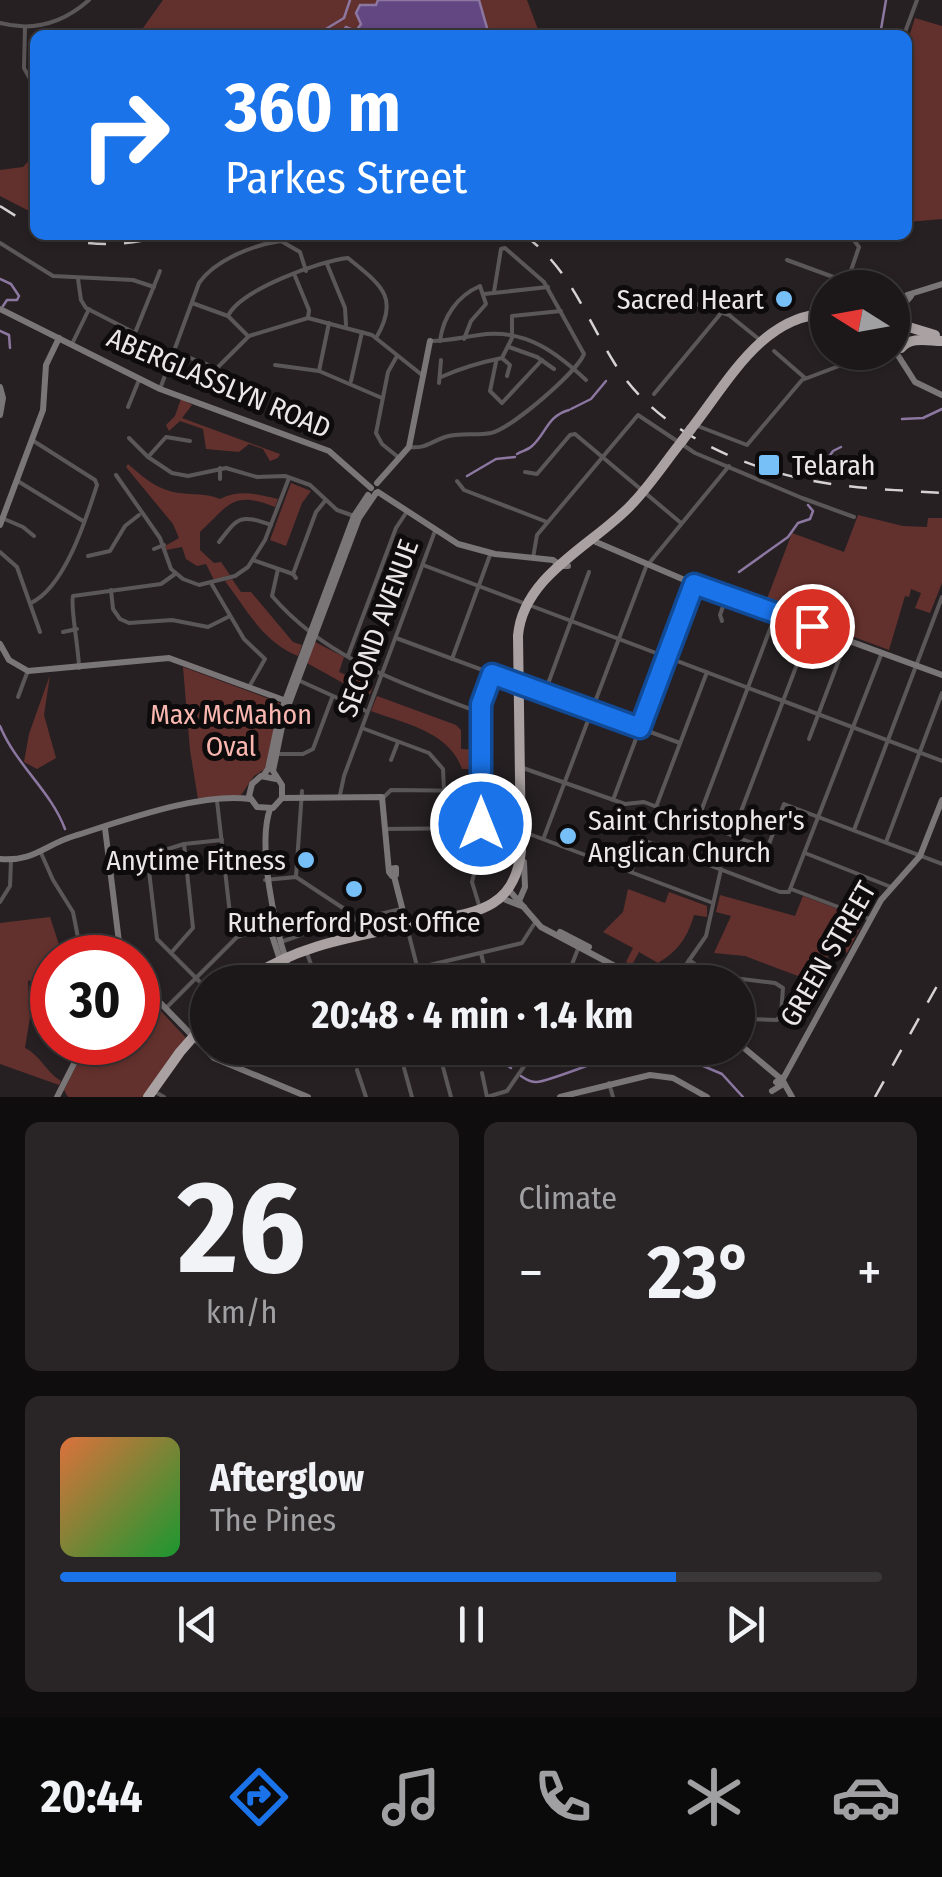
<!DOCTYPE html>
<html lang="en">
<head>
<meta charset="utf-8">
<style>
  :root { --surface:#1c181a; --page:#292527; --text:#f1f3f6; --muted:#a0a0a2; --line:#3a3739; --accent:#1a73e8 }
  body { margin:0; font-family:"Fira Sans Condensed",sans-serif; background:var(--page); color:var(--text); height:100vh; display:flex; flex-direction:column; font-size:38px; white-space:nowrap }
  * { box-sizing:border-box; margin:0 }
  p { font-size:32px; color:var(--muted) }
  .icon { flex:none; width:55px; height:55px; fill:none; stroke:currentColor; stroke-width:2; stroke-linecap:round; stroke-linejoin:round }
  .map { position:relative; height:1097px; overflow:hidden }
  .drawer { display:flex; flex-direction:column; gap:25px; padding:25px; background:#0f0d0e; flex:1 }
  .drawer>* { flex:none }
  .top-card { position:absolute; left:30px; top:30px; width:882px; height:210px; border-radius:15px; box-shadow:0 2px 8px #0004,0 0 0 2px var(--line); background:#1a73e8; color:#fff; overflow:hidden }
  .needle { width:65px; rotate:281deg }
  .controls { position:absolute; left:810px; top:270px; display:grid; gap:20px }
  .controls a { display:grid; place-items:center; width:100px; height:100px; border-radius:50%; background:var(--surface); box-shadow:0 2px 8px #0004,0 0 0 2px var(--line); font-size:50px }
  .speed { position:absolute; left:30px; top:935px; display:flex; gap:20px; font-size:50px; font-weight:700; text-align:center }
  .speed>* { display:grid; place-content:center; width:130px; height:130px; border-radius:50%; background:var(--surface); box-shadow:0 2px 8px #0004,0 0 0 2px var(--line); line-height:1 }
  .speed .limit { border:15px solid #d22; background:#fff; color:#111 }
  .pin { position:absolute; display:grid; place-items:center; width:85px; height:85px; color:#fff; margin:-42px; border:5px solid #fff; border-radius:50%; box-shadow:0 2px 10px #0007 }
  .me { position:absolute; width:110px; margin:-55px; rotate:0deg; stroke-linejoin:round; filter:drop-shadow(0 0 8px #0008) }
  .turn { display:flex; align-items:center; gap:35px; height:210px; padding:0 30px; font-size:45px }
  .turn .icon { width:130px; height:130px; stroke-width:2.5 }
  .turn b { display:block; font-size:70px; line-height:85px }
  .big { font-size:75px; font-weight:700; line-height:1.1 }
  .drawer .widget { flex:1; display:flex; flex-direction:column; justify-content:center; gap:15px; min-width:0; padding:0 35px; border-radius:15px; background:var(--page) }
  .drawer .dial { align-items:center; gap:0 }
  .dial b { font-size:130px; line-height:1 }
  .song { display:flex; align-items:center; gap:30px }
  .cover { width:120px; height:120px; border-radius:15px; background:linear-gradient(135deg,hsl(20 70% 55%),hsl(130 70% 35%)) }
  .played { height:10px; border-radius:5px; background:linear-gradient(90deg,var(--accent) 75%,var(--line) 75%) }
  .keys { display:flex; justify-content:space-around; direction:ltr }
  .heat { display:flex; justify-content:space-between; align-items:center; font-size:55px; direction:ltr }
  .drawer .tiles { flex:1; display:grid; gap:25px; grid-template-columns:1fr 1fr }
  .widget:last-child { grid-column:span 2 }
  .trip { position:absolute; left:190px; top:965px; width:565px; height:100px; border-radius:50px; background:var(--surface); box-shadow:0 2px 8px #0004,0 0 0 2px var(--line); font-weight:700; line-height:100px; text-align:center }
  .menu { display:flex; height:160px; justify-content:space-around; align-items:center; background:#0b0a0a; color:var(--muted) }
  .menu .icon { width:70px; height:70px }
  .menu .current { color:var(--accent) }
  .menu b { font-size:45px; color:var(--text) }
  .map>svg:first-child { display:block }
  .green { fill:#63312d }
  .water { fill:#634782; stroke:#8c77a1; stroke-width:2.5 }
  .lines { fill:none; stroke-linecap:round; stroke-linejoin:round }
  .stream { stroke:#8c77a1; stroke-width:2.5 }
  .street { stroke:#5b5758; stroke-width:4 }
  .secondary { stroke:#7a7576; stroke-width:6 }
  .highway { stroke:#a9a1a2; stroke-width:10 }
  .rail { stroke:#d6d2d4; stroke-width:2.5; stroke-dasharray:18 18; stroke-linecap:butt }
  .highway-bridge { stroke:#a9a1a2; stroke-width:10 }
  .route-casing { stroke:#114b97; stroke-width:25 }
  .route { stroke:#1a73e8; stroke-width:18 }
  .poi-dot { fill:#77bff7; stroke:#0d0b0c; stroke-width:4 }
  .labels { text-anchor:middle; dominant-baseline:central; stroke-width:10; stroke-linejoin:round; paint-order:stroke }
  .poi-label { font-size:28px; fill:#ebe7e9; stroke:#0d0b0c; text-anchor:end }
  .street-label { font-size:28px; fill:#ebe7e9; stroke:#0d0b0c }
  .park-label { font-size:28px; fill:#f9b7b0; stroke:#0d0b0c }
</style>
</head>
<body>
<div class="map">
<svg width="942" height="1097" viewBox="0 0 942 1097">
  <rect width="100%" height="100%" fill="#262023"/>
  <!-- green -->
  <g class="green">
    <path d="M163,0H527L540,35H138Z"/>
    <path d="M915,18L942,26V219L908,222V40Z"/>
    <path d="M35,154V214L0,196V170L23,167Z"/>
    <path d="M181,399L192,405L182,418L280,454L278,458L270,461L263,449L249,444L239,452L206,449L203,429L180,421L169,431L166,425L175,416Z"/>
    <path d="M128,464C143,477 157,490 179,493C194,495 205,493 220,499C240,489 257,494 278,499L275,507C232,490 229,505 200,532V550L214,563L221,562L230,575L214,580L206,564L197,566L186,559L182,547L166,550L165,546L179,538L173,524L126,467Z"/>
    <path d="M291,483L311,491L302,503L286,546L270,540Z"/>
    <path d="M858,515L903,526L927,527L928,518H942V583L930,613L915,608L921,593L911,589L909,597L905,596L889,650L765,604L792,533L844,552Z"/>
    <path d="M232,579L241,592H251L293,642L302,645L298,656C263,642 247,610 225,581Z"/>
    <path d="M315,642L344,657L339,672L373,686L370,694L343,683L307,663Z"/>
    <path d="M183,667L280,703L265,769L254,776L241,795L198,799L190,750Z"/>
    <path d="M50,675L44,715L56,758L37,769L24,762L29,734Z"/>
    <path d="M377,696L456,725L461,730V749L479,750V769H462C449,731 405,724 371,711Z"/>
    <path d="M628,889L665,903L669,892L707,906V917L694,915C687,938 679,950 658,963L639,952L632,965L626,962L633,948L603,932L623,912Z"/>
    <path d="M720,895L795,916L803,896L862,918L863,922L847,953L833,946L814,982L745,956L714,953L731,916L716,912Z"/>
    <path d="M50,917L63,957L52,958V965L37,980L28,981L30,1017L25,1048C41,1056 45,1071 61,1081L59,1085L0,1064V923Z"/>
    <path d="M144,993L186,1038L145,1097H68L64,1090L88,1043L138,1042V997Z"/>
  </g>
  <!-- water -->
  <path class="water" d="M378,0H479L489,35H340L346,27L356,31L361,24L356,13L360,5H376Z"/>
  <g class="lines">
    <!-- stream -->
    <g class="stream">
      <path d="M316,35L344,18L350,0"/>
      <path d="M880,35L886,0"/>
      <path d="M0,279L11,284L19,296L17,300H7L3,306"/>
      <path d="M0,331L9,335L10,348"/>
      <path d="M571,409L591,399L606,381"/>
      <path d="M902,419L923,418L942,409"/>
      <path d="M517,454C522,451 528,450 532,446C546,434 547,416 569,410"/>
      <path d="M817,474L833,451L841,447"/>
      <path d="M467,476L496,459L515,457"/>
      <path d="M739,572L788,537L798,523L810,519L813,511L808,505"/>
      <path d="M0,726C16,765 51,791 65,829"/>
      <path d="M481,1048L511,1068"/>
      <path d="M661,1048L722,1074L743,1097"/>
      <path d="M521,1076C526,1079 529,1082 536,1082C543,1083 623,1053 630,1048"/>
    </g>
    <!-- street -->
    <g class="street">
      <path d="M0,23C34,32 63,23 89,0"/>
      <path d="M25,27L24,68L35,88"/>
      <path d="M904,35L917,0"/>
      <path d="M0,243L53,276L133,280L154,287"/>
      <path d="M787,260L847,282"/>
      <path d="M327,264L345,308L346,325"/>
      <path d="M295,276L309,310L308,318"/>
      <path d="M78,279L81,300L86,308L135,333L160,271"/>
      <path d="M845,288L859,247L850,235"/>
      <path d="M484,294L548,287"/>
      <path d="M681,299L729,315L760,340"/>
      <path d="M192,303L228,316L247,335"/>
      <path d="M228,316C240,290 319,261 348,258C379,284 401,296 376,338"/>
      <path d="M431,341C451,341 467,336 487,334C528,331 557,353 586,380"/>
      <path d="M440,341C443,317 457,296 480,286L486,304L471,321L464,339"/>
      <path d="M72,344L89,309"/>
      <path d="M509,347L537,357L554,369"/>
      <path d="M774,351L805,378"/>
      <path d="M174,352L217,368L249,336L308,318L372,335L422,375"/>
      <path d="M397,356L388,372L376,433L382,444L398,457"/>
      <path d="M503,359L510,365L507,376"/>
      <path d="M496,362L490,391L502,403L542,360"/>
      <path d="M275,365L319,371L382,398"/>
      <path d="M319,371L329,323"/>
      <path d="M441,377C461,368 482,362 502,358L512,338V316L561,311"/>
      <path d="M351,381L362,332"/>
      <path d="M439,383L441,360"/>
      <path d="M160,389L199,283C215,260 253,245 281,241L300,252L306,271"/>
      <path d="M654,394L722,312"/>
      <path d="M128,407L139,380"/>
      <path d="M695,425L747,445L802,380L876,352"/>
      <path d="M129,438L148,457L172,473L188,476L226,468L257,477L285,476L310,485L337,510L354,516"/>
      <path d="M409,447C426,449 430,442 445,437C460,432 476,436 491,433C512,428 577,372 584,354L544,282L505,248L501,249L494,292"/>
      <path d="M149,456L166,437L190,441"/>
      <path d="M220,468V479"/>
      <path d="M525,472L537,474L570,435L575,434L681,523"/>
      <path d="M116,475L160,538L171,569L183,579L199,585L235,576L248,567L265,540L289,478"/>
      <path d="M16,480L83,521"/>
      <path d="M457,481L464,490L547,522"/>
      <path d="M2,518L23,527L34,536"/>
      <path d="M219,542C238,517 240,514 271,525"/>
      <path d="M154,549L164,545"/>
      <path d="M0,552L17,567L40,632"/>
      <path d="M88,556L110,551L125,526L139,515"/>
      <path d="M533,558L537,535L638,415L695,453L802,498L854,517"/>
      <path d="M253,560L293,574L296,578"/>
      <path d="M423,565L526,604"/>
      <path d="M278,569L272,596C327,660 404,684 481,713"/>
      <path d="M293,574L316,512L325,501"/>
      <path d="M211,583L244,639L265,659L249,687"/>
      <path d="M111,590L113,609L120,619L129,623L172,620L208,627L230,616"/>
      <path d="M31,603C65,587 86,519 97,485L95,480L32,440"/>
      <path d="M529,605L942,761"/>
      <path d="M722,621L720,615L726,598"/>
      <path d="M63,632L77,629"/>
      <path d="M396,638L680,743"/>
      <path d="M348,656L396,528L406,513"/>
      <path d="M452,659L490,555"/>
      <path d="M79,668C79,650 70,606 73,596L161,584L175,574"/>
      <path d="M298,680L366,711"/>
      <path d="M545,692L589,572"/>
      <path d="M18,697L27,673"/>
      <path d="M362,728L429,753L443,769L444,790"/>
      <path d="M809,739L846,641"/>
      <path d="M276,754H303L313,749L332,698"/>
      <path d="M391,760L398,742"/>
      <path d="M523,768L625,804L644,802L763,847L769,844L784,804L942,864"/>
      <path d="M340,795L344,776L435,531"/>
      <path d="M384,797L391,790L481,791"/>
      <path d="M613,800L694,584"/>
      <path d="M217,801L230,914L237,937"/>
      <path d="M656,807L707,672"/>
      <path d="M697,822L775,616"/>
      <path d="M476,826L477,791"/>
      <path d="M385,829L480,828"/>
      <path d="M854,830L942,597"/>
      <path d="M524,832L713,903"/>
      <path d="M732,835L812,625"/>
      <path d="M544,837L646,567L729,466"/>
      <path d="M886,842L942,693"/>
      <path d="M41,853L53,880L73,912L82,958"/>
      <path d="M805,853L891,887"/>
      <path d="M147,854L157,939L208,990"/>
      <path d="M110,867L184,844L222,840"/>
      <path d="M631,872L643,840L780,892H789L881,655"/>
      <path d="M296,876L302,791"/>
      <path d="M265,880L296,877L352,914L354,919"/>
      <path d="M791,889L870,919"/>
      <path d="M0,902L10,886L11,860"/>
      <path d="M479,905L472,882L480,849L481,707L492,674"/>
      <path d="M408,931L421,982"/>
      <path d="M281,942L317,929L401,909"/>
      <path d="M171,953L193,928L184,844"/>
      <path d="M481,953L488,982"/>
      <path d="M308,956L313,970L311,982"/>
      <path d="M689,960L710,975L775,983L783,988L781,1014L777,1020L748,1019L738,1028"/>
      <path d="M417,968L522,943L536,921"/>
      <path d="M283,982L317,975L341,982"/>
      <path d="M513,982L569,972"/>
      <path d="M565,982L578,949"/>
      <path d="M674,982L706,936L721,869"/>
      <path d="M30,999L52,1005"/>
      <path d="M166,1008L237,937L270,927"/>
      <path d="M47,1037L52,1031"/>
      <path d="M285,1048L316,1062L330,1048"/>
      <path d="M440,1056L451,1097"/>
      <path d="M404,1068L412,1097"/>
      <path d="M357,1070L366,1097"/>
      <path d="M482,1073L487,1097"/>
      <path d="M609,1083L613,1097"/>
      <path d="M157,1093L164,1097"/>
      <path d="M487,1097L507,1091L525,1065L565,1048"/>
    </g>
    <!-- secondary -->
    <g class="secondary">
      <path d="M892,308L907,295L942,284"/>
      <path d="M0,309L160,389L329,451L371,488"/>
      <path d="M901,323L899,310L911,296"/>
      <path d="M892,346L915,382L942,395"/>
      <path d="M0,387L3,398L0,415"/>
      <path d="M377,483L409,447L430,341"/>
      <path d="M378,492L458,544L495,554L553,560L561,566H568"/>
      <path d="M0,525L43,410L46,365L59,338"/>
      <path d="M596,542L694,584L942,675"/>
      <path d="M0,644L9,660L28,671L169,658L289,702"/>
      <path d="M263,776L268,769L279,717L354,516L368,495"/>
      <path d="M276,779L261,776L252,784L249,796L257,807L273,808L282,798V785L273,771L284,717L359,518L376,493"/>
      <path d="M283,798L382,797L389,872L392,876L396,875V868L390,869"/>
      <path d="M270,809C257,846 275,927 287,963"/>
      <path d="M105,828L119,942L124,958"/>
      <path d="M0,859C34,862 44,845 74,836C122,821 201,792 250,799"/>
      <path d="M394,876L408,931"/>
      <path d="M508,889L541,927L645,982"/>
      <path d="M506,900L524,907"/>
      <path d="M519,901L525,887L524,862"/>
      <path d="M272,923L270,929L280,960"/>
      <path d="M560,932L589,947"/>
      <path d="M138,980L214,1058L308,1097"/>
      <path d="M738,1043L780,1078"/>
      <path d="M783,1079L881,900L920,856L942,800"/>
      <path d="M784,1083L792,1097"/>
      <path d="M772,1091L780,1086L776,1082L781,1078L784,1083L780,1086"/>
      <path d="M57,1097L85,1042"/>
      <path d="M560,1097L650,1075L673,1078L707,1097"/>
    </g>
    <!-- highway -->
    <g class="highway">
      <path d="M902,325L935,335"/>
      <path d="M901,348C911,336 928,341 942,341"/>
      <path d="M691,429C726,385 763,313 828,314"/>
      <path d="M245,982C295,943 365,935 426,922C447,917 474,915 493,903C511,892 519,871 521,851L518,636C523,574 596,544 633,503C651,484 666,461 682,441"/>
      <path d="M148,1097L180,1052L208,1020"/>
    </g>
    <!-- rail -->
    <g class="rail">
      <path d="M0,206L35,228"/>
      <path d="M53,235C90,248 128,246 166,235"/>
      <path d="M524,235C570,268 586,318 615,364C656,430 739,467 813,481C855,489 899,490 942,493"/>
      <path d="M875,1097L942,977"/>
    </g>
    <!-- highway-bridge -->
    <path class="highway-bridge" d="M682,441L691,429"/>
  </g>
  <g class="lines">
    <!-- route casing -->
    <g class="route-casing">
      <path id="route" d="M481,824V704L492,674L640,728L694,584L812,626"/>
    </g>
    <!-- route -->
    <use href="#route" class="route"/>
  </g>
  <!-- markers -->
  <g class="poi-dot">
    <circle cx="784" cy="299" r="10"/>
    <rect x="757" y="453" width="24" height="24" rx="5"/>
    <circle cx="568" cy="836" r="10"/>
    <circle cx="306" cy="860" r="10"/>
    <circle cx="354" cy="889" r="10"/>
  </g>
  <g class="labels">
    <!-- poi labels -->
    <g class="poi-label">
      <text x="764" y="299">Sacred Heart</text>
      <text x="792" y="465" text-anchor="start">Telarah</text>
      <text x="588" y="820" text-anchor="start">Saint Christopher's<tspan x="588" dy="32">Anglican Church</tspan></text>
      <text x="286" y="860">Anytime Fitness</text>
      <text x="354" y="922" text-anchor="middle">Rutherford Post Office</text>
    </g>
    <!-- street labels -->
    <g class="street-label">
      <text transform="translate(219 383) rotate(23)">ABERGLASSLYN ROAD</text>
      <text transform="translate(378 628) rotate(-70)">SECOND AVENUE</text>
      <text transform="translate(828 954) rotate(-60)">GREEN STREET</text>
    </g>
    <!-- park labels -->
    <g class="park-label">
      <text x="231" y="714">Max McMahon<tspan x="231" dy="32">Oval</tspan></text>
    </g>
  </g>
</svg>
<div class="controls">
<a><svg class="needle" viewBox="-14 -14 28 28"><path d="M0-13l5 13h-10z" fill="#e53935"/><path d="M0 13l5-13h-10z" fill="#a0a0a2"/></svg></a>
</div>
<div class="speed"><div class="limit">30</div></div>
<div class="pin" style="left:812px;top:626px;background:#d93025"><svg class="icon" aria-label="arrive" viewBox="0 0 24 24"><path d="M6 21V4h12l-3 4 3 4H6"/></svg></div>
<svg class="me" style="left:481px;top:824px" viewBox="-20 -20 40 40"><circle r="17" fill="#1a73e8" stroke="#fff" stroke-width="3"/><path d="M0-11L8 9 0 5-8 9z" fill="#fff"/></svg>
<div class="trip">20:48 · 4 min · 1.4 km</div>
<div class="top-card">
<div class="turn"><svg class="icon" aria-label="right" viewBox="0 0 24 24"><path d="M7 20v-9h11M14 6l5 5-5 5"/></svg><div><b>360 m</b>Parkes Street</div></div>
</div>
</div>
<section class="drawer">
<div class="tiles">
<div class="widget dial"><b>26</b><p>km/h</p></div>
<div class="widget"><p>Climate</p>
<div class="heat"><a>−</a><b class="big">23°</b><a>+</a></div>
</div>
<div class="widget">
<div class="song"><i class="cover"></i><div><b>Afterglow</b><p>The Pines</p></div></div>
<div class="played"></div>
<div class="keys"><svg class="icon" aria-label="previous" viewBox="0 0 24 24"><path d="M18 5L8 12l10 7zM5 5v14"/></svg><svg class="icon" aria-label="pause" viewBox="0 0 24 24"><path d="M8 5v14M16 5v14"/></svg><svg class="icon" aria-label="next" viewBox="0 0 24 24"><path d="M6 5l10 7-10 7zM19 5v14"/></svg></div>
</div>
</div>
</section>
<nav class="menu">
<b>20:44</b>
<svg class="icon current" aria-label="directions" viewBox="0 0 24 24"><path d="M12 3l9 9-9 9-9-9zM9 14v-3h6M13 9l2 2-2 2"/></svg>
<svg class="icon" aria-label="music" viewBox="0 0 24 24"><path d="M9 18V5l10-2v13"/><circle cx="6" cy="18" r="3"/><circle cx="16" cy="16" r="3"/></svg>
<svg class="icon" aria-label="phone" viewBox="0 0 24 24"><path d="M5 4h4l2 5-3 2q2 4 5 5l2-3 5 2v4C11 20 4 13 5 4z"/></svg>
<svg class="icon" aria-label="climate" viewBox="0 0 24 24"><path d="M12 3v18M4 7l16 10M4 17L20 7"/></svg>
<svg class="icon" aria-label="car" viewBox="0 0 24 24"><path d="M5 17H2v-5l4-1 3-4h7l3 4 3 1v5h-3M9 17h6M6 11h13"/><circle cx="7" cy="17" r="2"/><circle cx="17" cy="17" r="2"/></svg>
</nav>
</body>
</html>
